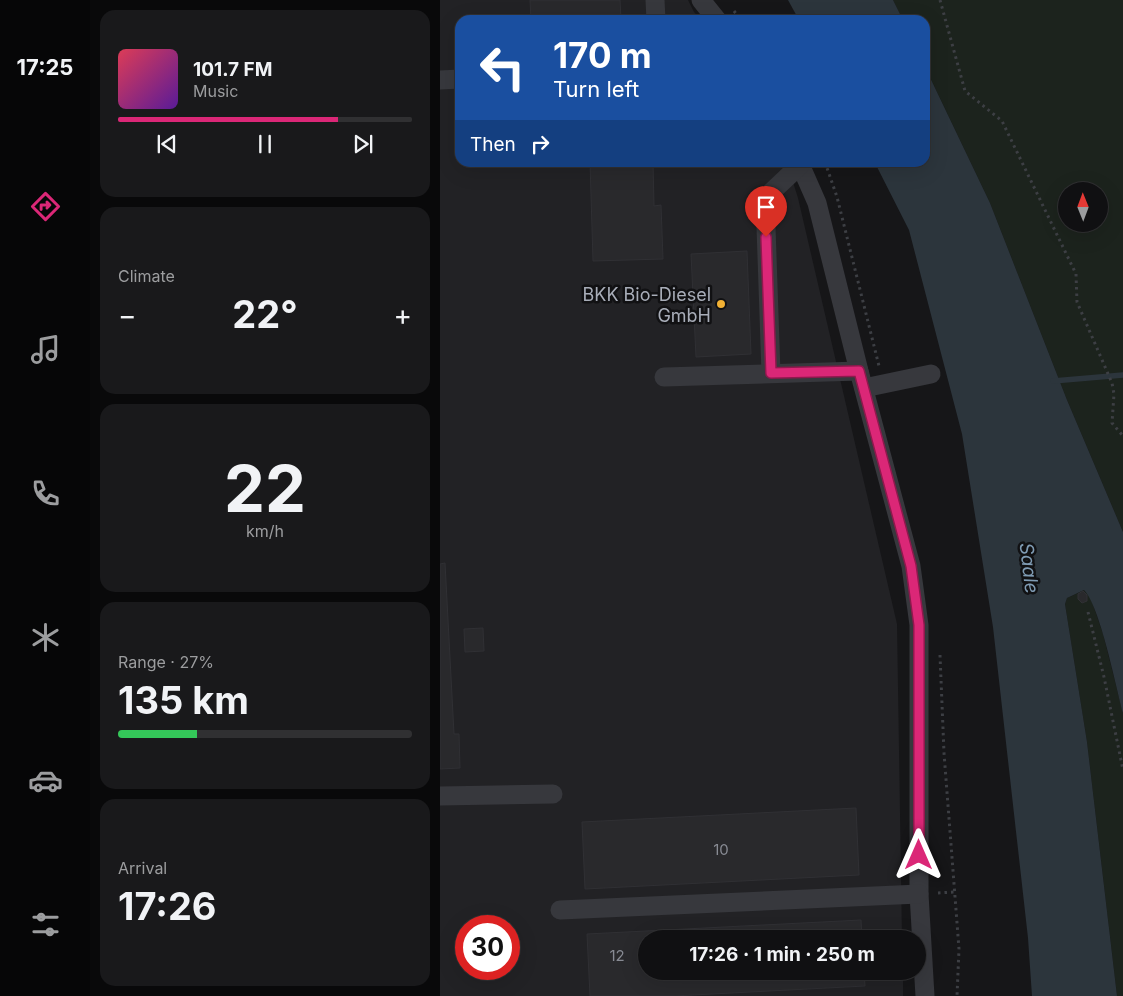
<!DOCTYPE html>
<html lang="en">
<head>
<meta charset="utf-8">
<style>
  :root { --surface:#101012; --page:#19191b; --text:#f1f3f6; --muted:#9c9d9f; --line:#303032; --accent:#db2777 }
  body { margin:0; font-family:Inter,sans-serif; background:var(--page); color:var(--text); height:100vh; display:flex; flex-direction:column; font-size:19px; white-space:nowrap }
  * { box-sizing:border-box; margin:0 }
  p { font-size:16px; color:var(--muted) }
  .icon { flex:none; width:28px; height:28px; fill:none; stroke:currentColor; stroke-width:2; stroke-linecap:round; stroke-linejoin:round }
  .map { position:relative; flex:1; overflow:hidden }
  .panel { display:flex; flex-direction:column; gap:10px; padding:10px; background:#09090a; width:350px }
  .panel>* { flex:none }
  .hud { position:absolute; left:15px; top:15px; width:475px; height:152px; border-radius:15px; box-shadow:0 5px 20px #0002,0 0 0 1px var(--line); background:#1a4fa0; color:#fff; overflow:hidden }
  .needle { width:32px; rotate:359deg }
  .buttons { position:absolute; left:618px; top:182px; display:grid; gap:10px }
  .buttons a { display:grid; place-items:center; width:50px; height:50px; border-radius:50%; background:var(--surface); box-shadow:0 5px 20px #0002,0 0 0 1px var(--line); font-size:25px }
  .speed { position:absolute; left:15px; top:915px; display:flex; gap:10px; font-size:25px; font-weight:700; text-align:center }
  .speed>* { display:grid; place-content:center; width:65px; height:65px; border-radius:50%; background:var(--surface); box-shadow:0 5px 20px #0002,0 0 0 1px var(--line); line-height:1 }
  .speed .limit { border:8px solid #d22; background:#fff; color:#111 }
  .pin { position:absolute; display:grid; place-items:center; width:42px; height:42px; color:#fff; margin:-51px -21px; border-radius:50% 50% 50% 0; rotate:-45deg; box-shadow:0 0 5px #0007 }
  .pin .icon { rotate:45deg }
  .me { position:absolute; width:55px; margin:-28px; rotate:0deg; stroke-linejoin:round; filter:drop-shadow(0 0 4px #0008) }
  .turn { display:flex; align-items:center; gap:18px; height:105px; padding:0 15px; font-size:22px }
  .turn .icon { width:65px; height:65px; stroke-width:2.5 }
  .turn b { display:block; font-size:35px; line-height:42px }
  .then { display:flex; align-items:center; height:48px; padding:0 15px; background:#0003; gap:10px; font-size:19px }
  .big { font-size:38px; font-weight:700; line-height:1.1 }
  .panel .tile { flex:1; display:flex; flex-direction:column; justify-content:center; gap:8px; min-width:0; padding:0 18px; border-radius:15px; background:var(--page) }
  .panel .dial { align-items:center; gap:0 }
  .dial b { font-size:65px; line-height:1 }
  .song { display:flex; align-items:center; gap:15px }
  .cover { width:60px; height:60px; border-radius:8px; background:linear-gradient(135deg,hsl(350 70% 55%),hsl(270 70% 35%)) }
  .played { height:5px; border-radius:2px; background:linear-gradient(90deg,var(--accent) 75%,var(--line) 75%) }
  .keys { display:flex; justify-content:space-around; direction:ltr }
  .heat { display:flex; justify-content:space-between; align-items:center; font-size:28px; direction:ltr }
  .charge { height:8px; border-radius:4px; background:linear-gradient(90deg,#34c759 27%,var(--line) 0) }
  .trip { position:absolute; left:198px; top:930px; width:288px; height:50px; border-radius:25px; background:var(--surface); box-shadow:0 5px 20px #0002,0 0 0 1px var(--line); font-weight:700; line-height:50px; text-align:center }
  main { display:flex; flex:1; min-height:0 }
  .tabs { display:flex; flex-direction:column; width:90px; justify-content:space-around; align-items:center; background:#060607; color:var(--muted) }
  .tabs .icon { width:35px; height:35px }
  .tabs .selected { color:var(--accent) }
  .tabs b { font-size:22px; color:var(--text) }
  .map>svg:first-child { display:block }
  .built { fill:#222225; fill-rule:evenodd }
  .green { fill:#1c231d; fill-rule:evenodd }
  .water { fill:#2c353c }
  .lines { fill:none; stroke-linecap:round; stroke-linejoin:round }
  .stream { stroke:#2c353c; stroke-width:5.5 }
  .building { fill:#29292c; stroke:#303034 }
  .path { stroke:#3d3f44; stroke-width:3; stroke-dasharray:2.5 4; stroke-linecap:butt }
  .minor { stroke:#37383d; stroke-width:19 }
  .route-casing { stroke:#8e194d; stroke-width:12 }
  .route { stroke:#db2777; stroke-width:9 }
  .poi-dot { fill:#f2b134; stroke:#111113; stroke-width:2 }
  .labels { text-anchor:middle; dominant-baseline:central; stroke-width:5; stroke-linejoin:round; paint-order:stroke }
  .number-label { font-size:15px; fill:#888b94 }
  .poi-label { font-size:18px; fill:#a8adb8; stroke:#111113; text-anchor:end }
  .water-label { font-size:19px; font-style:italic; fill:#7f9bb3; stroke:#111113 }
</style>
</head>
<body>
<main>
<nav class="tabs">
<b>17:25</b>
<svg class="icon selected" aria-label="directions" viewBox="0 0 24 24"><path d="M12 3l9 9-9 9-9-9zM9 14v-3h6M13 9l2 2-2 2"/></svg>
<svg class="icon" aria-label="music" viewBox="0 0 24 24"><path d="M9 18V5l10-2v13"/><circle cx="6" cy="18" r="3"/><circle cx="16" cy="16" r="3"/></svg>
<svg class="icon" aria-label="phone" viewBox="0 0 24 24"><path d="M5 4h4l2 5-3 2q2 4 5 5l2-3 5 2v4C11 20 4 13 5 4z"/></svg>
<svg class="icon" aria-label="climate" viewBox="0 0 24 24"><path d="M12 3v18M4 7l16 10M4 17L20 7"/></svg>
<svg class="icon" aria-label="car" viewBox="0 0 24 24"><path d="M5 17H2v-5l4-1 3-4h7l3 4 3 1v5h-3M9 17h6M6 11h13"/><circle cx="7" cy="17" r="2"/><circle cx="17" cy="17" r="2"/></svg>
<svg class="icon" aria-label="filters" viewBox="0 0 24 24"><path d="M4 7h16M4 17h16"/><circle cx="9" cy="7" r="2"/><circle cx="15" cy="17" r="2"/></svg>
</nav>
<section class="panel">
<div class="tile">
<div class="song"><i class="cover"></i><div><b>101.7 FM</b><p>Music</p></div></div>
<div class="played"></div>
<div class="keys"><svg class="icon" aria-label="previous" viewBox="0 0 24 24"><path d="M18 5L8 12l10 7zM5 5v14"/></svg><svg class="icon" aria-label="pause" viewBox="0 0 24 24"><path d="M8 5v14M16 5v14"/></svg><svg class="icon" aria-label="next" viewBox="0 0 24 24"><path d="M6 5l10 7-10 7zM19 5v14"/></svg></div>
</div>
<div class="tile"><p>Climate</p>
<div class="heat"><a>−</a><b class="big">22°</b><a>+</a></div>
</div>
<div class="tile dial"><b>22</b><p>km/h</p></div>
<div class="tile"><p>Range · 27%</p><b class="big">135 km</b><div class="charge"></div></div>
<div class="tile"><p>Arrival</p><b class="big">17:26</b></div>
</section>
<div class="map">
<svg width="683" height="996" viewBox="0 0 683 996">
  <rect width="100%" height="100%" fill="#161618"/>
  <!-- built -->
  <path class="built" d="M0,0H248L254,12L261,20H20V162L347,163L358,198L457,624L462,939H206V971H463V996H0ZM26,926H69V969H26Z"/>
  <!-- green -->
  <g class="green">
    <path d="M453,0H683V532L627,400L550,203L485,67V20H463ZM626,191H659V224H626Z"/>
    <path d="M644,590L650,596L663,634L683,713V996H677L647,742L625,604L627,598Z"/>
  </g>
  <!-- water -->
  <g class="water">
    <path d="M348,0H453L463,20H359Z"/>
    <path d="M485,67L550,203L627,400L683,532V713C676,687 660,606 644,590L627,598L625,604L647,742L677,996H592L588,938L553,627L522,434L469,230L435,163L485,162Z"/>
  </g>
  <g class="lines">
    <!-- stream -->
    <path class="stream" d="M613,381L683,375"/>
  </g>
  <!-- building -->
  <g class="building">
    <path d="M90,0H180L181,20H91Z"/>
    <path d="M150,162H213L214,206L221,205L223,259L153,261Z"/>
    <path d="M307,251L311,354L256,357L251,254Z"/>
    <path d="M5,563L14,734H19L20,768L0,769V564Z"/>
    <path d="M643,591L647,595V601L642,603L638,599V594Z"/>
    <path d="M43,628L44,651L25,652L24,629Z"/>
    <path d="M416,808L419,875L145,889L142,822Z"/>
    <path d="M421,920L422,939H206V971H424L425,986L234,996H150L147,934Z"/>
  </g>
  <g class="lines">
    <!-- path -->
    <g class="path">
      <path d="M500,0L525,91L562,121L636,274L637,302L672,383L674,394L672,423L683,436"/>
      <path d="M294,11L301,20"/>
      <path d="M385,162L397,197L439,366"/>
      <path d="M648,612L664,677L683,770"/>
      <path d="M500,655L504,753L519,949L517,996"/>
      <path d="M498,893L515,892"/>
    </g>
    <!-- minor -->
    <g class="minor">
      <path d="M215,0L216,20"/>
      <path d="M261,0L277,20"/>
      <path d="M0,80L20,79"/>
      <path d="M359,162L377,203L419,371L471,566L479,625V894L485,996"/>
      <path d="M331,373L325,198L360,165"/>
      <path d="M224,377L419,371"/>
      <path d="M424,388L491,374"/>
      <path d="M0,796L113,794"/>
      <path d="M120,910L479,894"/>
    </g>
  </g>
  <g class="lines">
    <!-- route casing -->
    <g class="route-casing">
      <path id="route" d="M326,237L331,373L419,371L471,566L479,625V855"/>
    </g>
    <!-- route -->
    <use href="#route" class="route"/>
  </g>
  <!-- markers -->
  <circle class="poi-dot" cx="281" cy="304" r="5"/>
  <g class="labels">
    <!-- number labels -->
    <g class="number-label">
      <text x="281" y="849">10</text>
      <text x="177" y="955">12</text>
    </g>
    <!-- poi labels -->
    <g class="poi-label">
      <text x="271" y="294">BKK Bio-Diesel<tspan x="271" dy="21">GmbH</tspan></text>
    </g>
    <!-- water labels -->
    <g class="water-label">
      <text transform="translate(589 568) rotate(83)">Saale</text>
    </g>
  </g>
</svg>
<div class="buttons">
<a><svg class="needle" viewBox="-14 -14 28 28"><path d="M0-13l5 13h-10z" fill="#e53935"/><path d="M0 13l5-13h-10z" fill="#9c9d9f"/></svg></a>
</div>
<div class="speed"><div class="limit">30</div></div>
<div class="pin" style="left:326px;top:237px;background:#d93025"><svg class="icon" aria-label="arrive" viewBox="0 0 24 24"><path d="M6 21V4h12l-3 4 3 4H6"/></svg></div>
<svg class="me" style="left:479px;top:855px" viewBox="-20 -20 40 40"><path d="M0-17L14 15 0 8-14 15z" fill="#db2777" stroke="#fff" stroke-width="4"/></svg>
<div class="trip">17:26 · 1 min · 250 m</div>
<div class="hud">
<div class="turn"><svg class="icon" aria-label="left" viewBox="0 0 24 24"><path d="M17 20v-9H6M10 6l-5 5 5 5"/></svg><div><b>170 m</b>Turn left</div></div>
<div class="then">Then<svg class="icon" aria-label="right" viewBox="0 0 24 24"><path d="M7 20v-9h11M14 6l5 5-5 5"/></svg></div>
</div>
</div>
</main>
</body>
</html>
